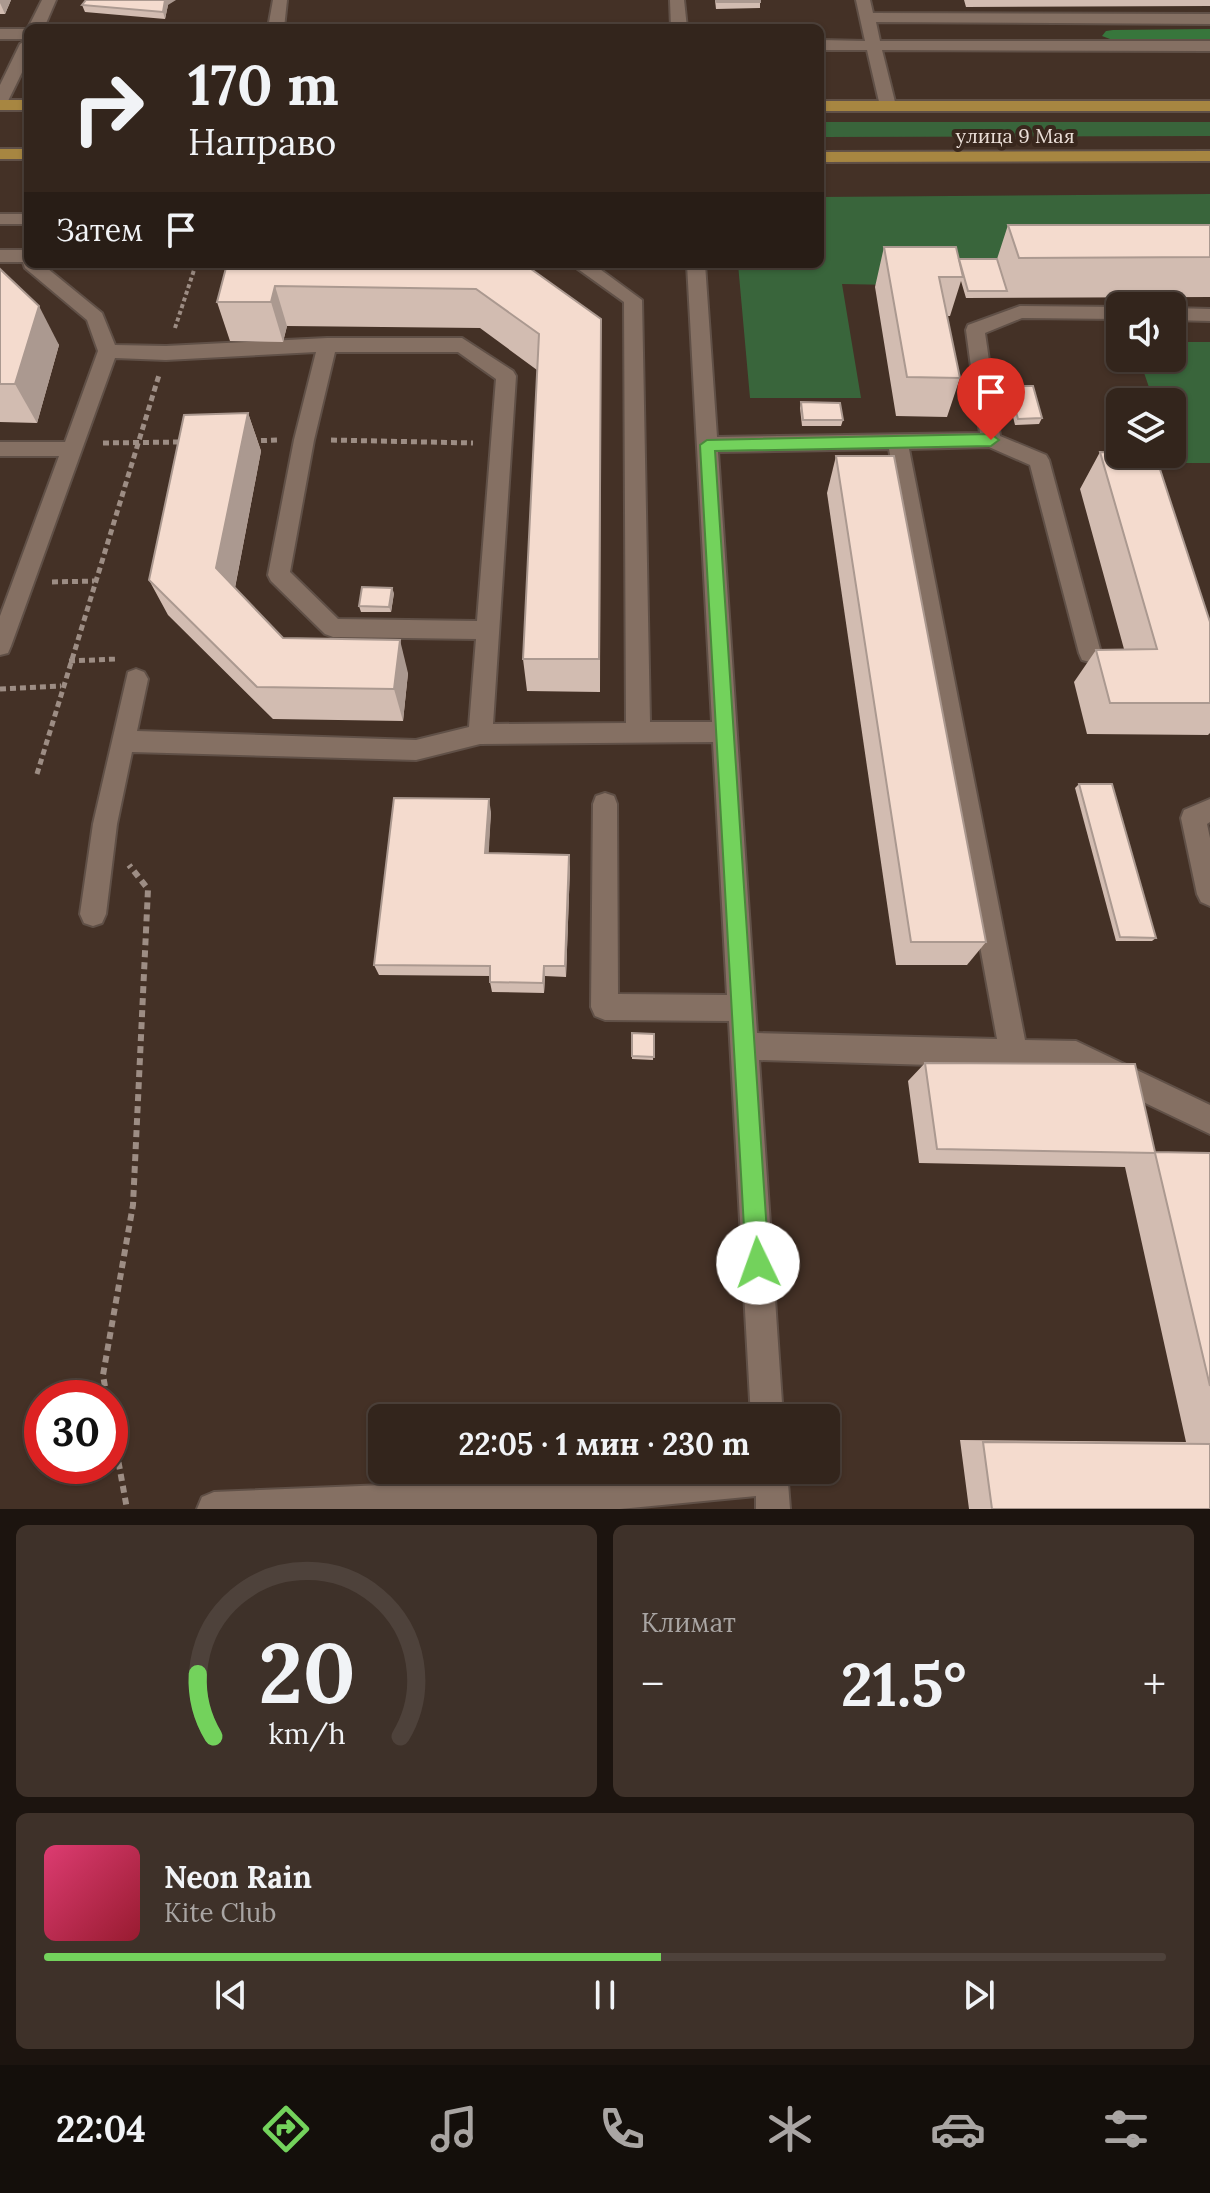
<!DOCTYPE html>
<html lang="ru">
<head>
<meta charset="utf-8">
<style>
  :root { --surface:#33251c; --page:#3e3129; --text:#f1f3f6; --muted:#a9a5a3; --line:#4e423b; --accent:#73d25c }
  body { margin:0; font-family:Lora,serif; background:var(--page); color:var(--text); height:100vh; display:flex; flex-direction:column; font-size:30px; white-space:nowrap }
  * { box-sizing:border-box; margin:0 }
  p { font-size:26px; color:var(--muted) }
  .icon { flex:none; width:44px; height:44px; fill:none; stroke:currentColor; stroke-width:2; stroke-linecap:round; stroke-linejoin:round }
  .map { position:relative; height:1509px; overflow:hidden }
  .sheet { display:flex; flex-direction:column; gap:16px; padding:16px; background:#1c140f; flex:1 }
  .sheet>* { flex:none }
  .hud { position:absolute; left:24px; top:24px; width:800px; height:244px; border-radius:12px; box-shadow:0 2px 6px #0004,0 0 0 2px var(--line); background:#33251c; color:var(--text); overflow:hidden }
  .tools { position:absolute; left:1106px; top:292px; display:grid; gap:16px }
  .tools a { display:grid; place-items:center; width:80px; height:80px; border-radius:12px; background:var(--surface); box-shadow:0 2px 6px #0004,0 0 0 2px var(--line); font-size:40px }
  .speed { position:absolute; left:24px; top:1380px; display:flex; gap:16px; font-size:40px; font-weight:700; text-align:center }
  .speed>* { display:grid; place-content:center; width:104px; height:104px; border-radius:50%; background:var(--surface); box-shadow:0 2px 6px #0004,0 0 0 2px var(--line); line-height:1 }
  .speed .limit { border:12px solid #d22; background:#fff; color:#111 }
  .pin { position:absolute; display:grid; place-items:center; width:68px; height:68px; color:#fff; margin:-82px -34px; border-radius:50% 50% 50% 0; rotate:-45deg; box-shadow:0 0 8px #0007 }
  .pin .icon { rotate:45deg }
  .me { position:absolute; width:88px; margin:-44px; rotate:357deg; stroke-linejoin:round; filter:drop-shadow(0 0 6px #0008) }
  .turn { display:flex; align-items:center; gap:28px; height:168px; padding:0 32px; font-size:36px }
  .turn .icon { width:104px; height:104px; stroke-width:2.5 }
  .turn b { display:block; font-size:56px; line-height:68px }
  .then { display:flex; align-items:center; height:76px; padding:0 32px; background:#0003; gap:16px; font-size:30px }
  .big { font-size:60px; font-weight:700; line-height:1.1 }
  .sheet .tile { flex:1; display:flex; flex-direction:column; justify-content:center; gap:12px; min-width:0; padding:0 28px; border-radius:12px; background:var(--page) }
  .sheet .dial { align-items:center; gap:0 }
  .dial svg { height:208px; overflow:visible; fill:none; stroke:var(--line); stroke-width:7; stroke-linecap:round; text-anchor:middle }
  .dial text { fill:var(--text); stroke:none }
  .song { display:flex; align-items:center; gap:24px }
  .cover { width:96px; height:96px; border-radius:12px; background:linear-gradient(135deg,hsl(340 70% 55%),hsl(350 70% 35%)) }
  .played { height:8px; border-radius:4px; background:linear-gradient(90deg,var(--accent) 55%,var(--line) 55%) }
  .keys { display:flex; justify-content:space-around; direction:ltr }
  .heat { display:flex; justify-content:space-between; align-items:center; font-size:44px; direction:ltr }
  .sheet .tiles { flex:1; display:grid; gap:16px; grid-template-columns:1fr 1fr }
  .tile:last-child { grid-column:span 2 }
  .trip { position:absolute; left:368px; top:1404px; width:472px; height:80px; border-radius:12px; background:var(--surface); box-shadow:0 2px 6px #0004,0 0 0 2px var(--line); font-weight:700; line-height:80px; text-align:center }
  .dock { display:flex; height:128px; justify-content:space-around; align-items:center; background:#140f0b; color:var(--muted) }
  .dock .icon { width:56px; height:56px }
  .dock .selected { color:var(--accent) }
  .dock b { font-size:36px; color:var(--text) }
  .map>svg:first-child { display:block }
  .green { fill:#39653b }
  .forest { fill:#37763c }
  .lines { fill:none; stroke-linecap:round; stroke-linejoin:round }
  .minor-casing { stroke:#605047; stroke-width:4 }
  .major-casing { stroke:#605047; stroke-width:4 }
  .path-far2 { stroke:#9d8d84; stroke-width:4; stroke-dasharray:4 3; stroke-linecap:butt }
  .path-far1 { stroke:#9d8d84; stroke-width:5; stroke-dasharray:6 4; stroke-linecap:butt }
  .path { stroke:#9d8d84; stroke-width:6; stroke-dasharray:7 5; stroke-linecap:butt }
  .minor { fill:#857063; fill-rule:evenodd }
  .major { fill:#a78641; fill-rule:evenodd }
  .wall { fill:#d2bcb1 }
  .shaded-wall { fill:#ab9990 }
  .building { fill:#f4dbce; stroke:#ab9990; stroke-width:2 }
  .route { fill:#73d25c; stroke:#4b883c; stroke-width:2 }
  .labels { text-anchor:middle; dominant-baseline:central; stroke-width:8; stroke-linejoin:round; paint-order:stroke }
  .far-street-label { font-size:20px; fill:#ebdfd8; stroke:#39271d }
</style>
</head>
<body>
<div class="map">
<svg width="1210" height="1509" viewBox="0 0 1210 1509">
  <rect width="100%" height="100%" fill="#443126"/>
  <!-- green -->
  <g class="green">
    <path d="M820,122H1210V136L820,137Z"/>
    <path d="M1210,194V259L940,261L946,286L842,284L861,398H750L738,264H820V197Z"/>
    <path d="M1172,342H1210V463H1176L1172,452V402H1154L1139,358H1172Z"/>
  </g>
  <!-- forest -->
  <path class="forest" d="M1210,29V41L1118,42L1102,36L1106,31L1113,30Z"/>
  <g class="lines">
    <!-- minor casing -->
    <g class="minor-casing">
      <g id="minor">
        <path d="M42,0H56L44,28H28Z"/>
        <path d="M273,0H287L284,28H268Z"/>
        <path d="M670,0H684L687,28H671Z"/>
        <path d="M856,0H870L873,13L1210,14V24L876,22L880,41H1210V51L882,50L896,106L888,111L880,106L867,50H820V40L865,41Z"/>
        <rect x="0" y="29" width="28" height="10"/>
        <path d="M28,39V60L8,101L0,106V85L20,44Z"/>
        <rect x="0" y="214" width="28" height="10"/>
        <path d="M0,250H28V264H42L102,313L115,345L166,346L327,338H462L513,371L516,376L493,724L626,723L624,302L571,264H593L642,300L650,722H712L687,264H705L717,437L980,433L966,330L968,325L1020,306L1120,307V319L1022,318L985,333L1000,436L1046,455L1049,460L1101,653L1098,660L1090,662L1082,660L1079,653L1030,465L989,447L909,449L1025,1040L1076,1041L1210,1105V1134L1074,1069L759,1060L783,1418H751L729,1021L605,1020L595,1016L591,1007L593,804L596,796L605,793L614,796L617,804L618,994L727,995L713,742L480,744L416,760L132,752L117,824L106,914L102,923L93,926L84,923L80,914L93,824L128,672L136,669L144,672L148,679L137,731L416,740L469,727L476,639L333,637L325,634L271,581L268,575L294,440L316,352L166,360L115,358L11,646L8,653L0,655V616L59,456H0V442H65L98,351L87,320L25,268L23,262H0ZM335,352H458L496,379L477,621L338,619L290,572L314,440ZM889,449L997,1039L757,1033L718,452Z"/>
        <path d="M1172,308L1210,309V321L1172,320Z"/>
        <path d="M1210,799V822L1207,824L1210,838V906L1201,902L1197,894L1181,818L1184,810Z"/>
        <path d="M697,1470H787L790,1509H756V1496L620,1509H197L202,1497L214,1492L657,1474Z"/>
      </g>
    </g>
    <!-- major casing -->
    <g class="major-casing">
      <g id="major">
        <rect x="0" y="100" width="28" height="10"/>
        <rect x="820" y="101" width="390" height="10"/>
        <rect x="0" y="149" width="28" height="10"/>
        <path d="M1210,151V161L820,162V152Z"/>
      </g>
    </g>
    <!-- path-far2 -->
    <path class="path-far2" d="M175,328L196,264"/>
    <!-- path-far1 -->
    <g class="path-far1">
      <path d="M331,440L473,443"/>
      <path d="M251,441L277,440"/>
      <path d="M103,443L181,442"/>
      <path d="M52,582L94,581"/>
      <path d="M69,661L118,659"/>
      <path d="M0,689L61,686"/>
      <path d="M37,774L159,375"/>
    </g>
    <!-- path -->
    <g class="path">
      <path d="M107,1398L103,1375L133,1205L148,889L129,865"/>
      <path d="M110,1415L127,1509"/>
    </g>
    <!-- minor -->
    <use href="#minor" class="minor"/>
    <!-- major -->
    <use href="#major" class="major"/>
  </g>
  <!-- wall -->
  <g class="wall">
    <path d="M0,0H11L5,14H0Z"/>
    <path d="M715,0H760V8L716,9Z"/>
    <path d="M964,0H1210V6L966,7Z"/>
    <path d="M82,5H168L165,19L85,12Z"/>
    <path d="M1008,225H1210V297L966,298L961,281L950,316H947L960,378L947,417L896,416L875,287L884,247L959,259H997Z"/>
    <path d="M227,264H524L601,319L600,692L527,691L523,659L537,370L480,328L287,326L283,342L230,341L217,302Z"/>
    <path d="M0,269L59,345L37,423L0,422Z"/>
    <path d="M1009,386L1042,418L1039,424L1015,425L1007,392Z"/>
    <path d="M801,402L843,420L841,426H802L800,408Z"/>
    <path d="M248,413L261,451L235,588L283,638L408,673L403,721L273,719L168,615L149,580Z"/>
    <path d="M1100,452L1210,622V733L1208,735L1087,734L1074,682L1096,650L1124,649L1080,489Z"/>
    <path d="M836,456L986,942L967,965H896L827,493Z"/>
    <path d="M394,593L391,612H361L359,606Z"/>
    <path d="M1079,784L1156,938L1152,941H1116L1075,788Z"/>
    <path d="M491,812L488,854L570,867L566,977L545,976L544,993L492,992L490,982V976L379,975L374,965Z"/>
    <path d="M632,1033L654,1034L653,1060L632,1059Z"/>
    <path d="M925,1063L1155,1152L1210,1153V1509H969L960,1440L1186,1442L1125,1167L919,1163L908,1081Z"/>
  </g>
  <!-- shaded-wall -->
  <g class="shaded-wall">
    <path d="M0,0H11L5,14L0,3Z"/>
    <path d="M165,0H176L168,5L165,19L163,12Z"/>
    <path d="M275,286L287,326L283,342L271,302Z"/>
    <path d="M39,306L59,345L37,423L15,384Z"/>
    <path d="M248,413L261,451L232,603L216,568Z"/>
    <path d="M392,588L394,593L391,612L389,607Z"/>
    <path d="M400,640L408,673L403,721L394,689Z"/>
    <path d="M489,799L491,812L488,866L485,853Z"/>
    <path d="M569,855L570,867L566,977L565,966Z"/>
    <path d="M544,966L545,976L544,993L543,983Z"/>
  </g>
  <!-- building -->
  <g class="building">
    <path d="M86,0H165L163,12L82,5Z"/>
    <path d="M716,0H760V2H717Z"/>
    <path d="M1008,225H1210V257L1019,258Z"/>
    <path d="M884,247H956L963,277H939L960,378L907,377Z"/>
    <path d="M959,259H997L1007,291H968Z"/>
    <path d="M227,264H524L601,319L599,659H523L539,334L476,289L275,286L271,302H217Z"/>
    <path d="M0,269L39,306L15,384H0Z"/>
    <path d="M1009,386H1033L1042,418L1018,419Z"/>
    <path d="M801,402L840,403L843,420H803Z"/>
    <path d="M248,413L216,568L283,638L400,640L394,689L257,687L149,580L184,415Z"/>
    <path d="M1100,452L1120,453V454H1155L1210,622V703H1110L1096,650L1157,649Z"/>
    <path d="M836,456H894L986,942H911Z"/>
    <path d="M362,587L392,588L389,607L359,606Z"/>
    <path d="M1079,784H1112L1156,938L1120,937Z"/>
    <path d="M394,798L489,799L485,853L569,855L565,966H544L543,983L490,982V966L374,965Z"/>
    <path d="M632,1033L654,1034V1057L632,1056Z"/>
    <path d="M925,1063L1135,1064L1155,1152L1210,1153V1386L1155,1153L937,1149Z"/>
    <path d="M983,1442L1210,1444V1509H992Z"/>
  </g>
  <!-- route -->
  <path class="route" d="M991,434L999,440L991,446L715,451L769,1263L766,1271L758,1274L750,1271L746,1263L700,445L707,440Z"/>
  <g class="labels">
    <!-- far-street labels -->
    <g class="far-street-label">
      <text x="1015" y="135">улица 9 Мая</text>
    </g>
  </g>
</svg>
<div class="tools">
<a><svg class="icon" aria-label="sound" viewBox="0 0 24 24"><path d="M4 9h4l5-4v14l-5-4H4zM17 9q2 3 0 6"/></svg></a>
<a><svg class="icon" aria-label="layers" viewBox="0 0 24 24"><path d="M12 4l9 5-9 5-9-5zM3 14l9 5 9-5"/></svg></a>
</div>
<div class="speed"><div class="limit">30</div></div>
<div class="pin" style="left:991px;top:440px;background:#d93025"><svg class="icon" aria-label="arrive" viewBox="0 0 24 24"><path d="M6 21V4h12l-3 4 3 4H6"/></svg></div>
<svg class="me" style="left:758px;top:1263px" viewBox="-20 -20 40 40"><circle r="19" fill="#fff"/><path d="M0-13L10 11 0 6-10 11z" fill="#73d25c"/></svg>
<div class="trip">22:05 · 1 мин · 230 m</div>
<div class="hud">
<div class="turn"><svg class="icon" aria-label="right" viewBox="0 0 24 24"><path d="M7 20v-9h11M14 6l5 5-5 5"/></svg><div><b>170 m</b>Направо</div></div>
<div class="then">Затем<svg class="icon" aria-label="arrive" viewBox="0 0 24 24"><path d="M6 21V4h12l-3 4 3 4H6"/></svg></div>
</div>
</div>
<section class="sheet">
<div class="tiles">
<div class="tile dial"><svg viewBox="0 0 100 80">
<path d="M14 69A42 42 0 1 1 86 69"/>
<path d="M14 69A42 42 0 0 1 8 45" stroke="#73d25c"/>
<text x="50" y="56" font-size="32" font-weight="700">20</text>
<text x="50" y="72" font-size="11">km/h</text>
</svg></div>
<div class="tile"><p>Климат</p>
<div class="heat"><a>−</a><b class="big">21.5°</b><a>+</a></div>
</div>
<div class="tile">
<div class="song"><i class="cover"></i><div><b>Neon Rain</b><p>Kite Club</p></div></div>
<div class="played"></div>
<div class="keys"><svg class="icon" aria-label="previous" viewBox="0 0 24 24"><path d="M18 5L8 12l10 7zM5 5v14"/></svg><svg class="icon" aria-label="pause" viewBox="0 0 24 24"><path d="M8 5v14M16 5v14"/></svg><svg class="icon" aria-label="next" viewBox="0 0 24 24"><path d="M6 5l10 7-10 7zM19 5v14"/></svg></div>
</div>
</div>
</section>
<nav class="dock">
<b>22:04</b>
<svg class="icon selected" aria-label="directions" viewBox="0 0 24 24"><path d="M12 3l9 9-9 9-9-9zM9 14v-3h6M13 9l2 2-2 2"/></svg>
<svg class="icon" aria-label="music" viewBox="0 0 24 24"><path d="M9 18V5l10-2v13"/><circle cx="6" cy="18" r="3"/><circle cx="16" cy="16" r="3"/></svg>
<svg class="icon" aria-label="phone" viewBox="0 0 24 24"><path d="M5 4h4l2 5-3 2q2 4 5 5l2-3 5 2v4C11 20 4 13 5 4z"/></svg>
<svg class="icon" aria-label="climate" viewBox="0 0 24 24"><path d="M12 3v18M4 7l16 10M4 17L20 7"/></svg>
<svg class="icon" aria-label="car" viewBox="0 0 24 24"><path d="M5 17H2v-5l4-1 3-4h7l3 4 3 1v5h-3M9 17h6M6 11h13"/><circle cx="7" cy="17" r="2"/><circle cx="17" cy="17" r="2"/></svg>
<svg class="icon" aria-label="filters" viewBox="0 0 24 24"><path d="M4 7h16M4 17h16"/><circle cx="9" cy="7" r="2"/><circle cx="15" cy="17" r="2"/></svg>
</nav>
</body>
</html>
